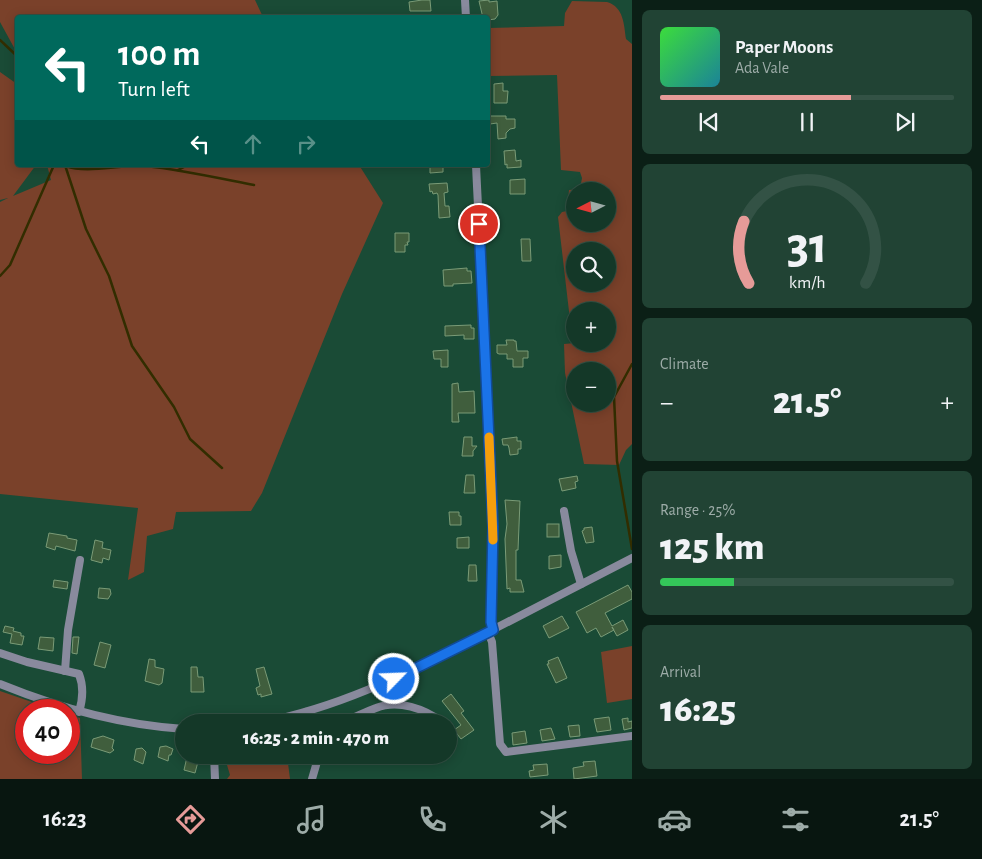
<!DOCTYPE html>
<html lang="en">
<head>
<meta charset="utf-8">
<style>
  :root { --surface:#143828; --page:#214334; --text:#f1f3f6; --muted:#9daca8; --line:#335245; --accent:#e69b98 }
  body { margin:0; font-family:"Alegreya Sans",sans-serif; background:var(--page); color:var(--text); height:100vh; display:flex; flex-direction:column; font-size:19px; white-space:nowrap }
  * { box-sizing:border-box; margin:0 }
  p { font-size:16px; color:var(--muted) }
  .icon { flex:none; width:28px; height:28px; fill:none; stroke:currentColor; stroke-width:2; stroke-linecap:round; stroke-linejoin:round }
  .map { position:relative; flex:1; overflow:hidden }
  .drawer { display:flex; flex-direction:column; gap:10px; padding:10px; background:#0b1f16; width:350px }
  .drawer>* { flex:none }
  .guide { position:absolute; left:15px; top:15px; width:475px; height:152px; border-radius:5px; box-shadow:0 2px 12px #0003,0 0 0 1px var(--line); background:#00695c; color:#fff; overflow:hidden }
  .needle { width:32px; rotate:264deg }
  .buttons { position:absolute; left:566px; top:182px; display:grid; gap:10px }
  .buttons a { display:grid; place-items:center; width:50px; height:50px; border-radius:50%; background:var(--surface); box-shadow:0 2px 12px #0003,0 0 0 1px var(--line); font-size:25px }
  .speed { position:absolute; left:15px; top:699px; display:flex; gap:10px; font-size:25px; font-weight:700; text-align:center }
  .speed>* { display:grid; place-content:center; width:65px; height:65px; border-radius:50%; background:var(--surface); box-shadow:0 2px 12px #0003,0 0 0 1px var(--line); line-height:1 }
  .speed .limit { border:8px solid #d22; background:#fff; color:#111 }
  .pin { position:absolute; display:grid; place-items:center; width:42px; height:42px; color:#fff; margin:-21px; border:2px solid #fff; border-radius:50%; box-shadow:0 1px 5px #0007 }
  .me { position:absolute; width:55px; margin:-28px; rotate:66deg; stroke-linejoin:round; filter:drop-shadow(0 0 4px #0008) }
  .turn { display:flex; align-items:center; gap:18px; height:105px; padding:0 20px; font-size:22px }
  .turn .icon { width:65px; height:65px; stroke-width:2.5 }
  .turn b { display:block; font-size:35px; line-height:42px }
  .lanes { display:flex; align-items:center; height:48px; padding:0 20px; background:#0003; justify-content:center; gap:25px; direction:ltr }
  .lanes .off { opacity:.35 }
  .big { font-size:38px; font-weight:800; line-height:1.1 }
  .drawer .tile { flex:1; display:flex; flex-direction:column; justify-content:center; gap:8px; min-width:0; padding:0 18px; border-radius:8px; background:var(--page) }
  .drawer .dial { align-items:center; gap:0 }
  .dial svg { height:130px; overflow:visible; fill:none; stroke:var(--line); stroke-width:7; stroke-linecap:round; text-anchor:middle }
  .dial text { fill:var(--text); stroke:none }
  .song { display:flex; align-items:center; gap:15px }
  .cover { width:60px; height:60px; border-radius:8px; background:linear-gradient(135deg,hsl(120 70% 55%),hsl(190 70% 35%)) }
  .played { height:5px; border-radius:2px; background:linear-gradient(90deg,var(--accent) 65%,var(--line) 65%) }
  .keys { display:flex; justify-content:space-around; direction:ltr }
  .heat { display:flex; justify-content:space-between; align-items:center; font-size:28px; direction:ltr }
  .charge { height:8px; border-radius:4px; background:linear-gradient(90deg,#34c759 25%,var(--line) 0) }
  .trip { position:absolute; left:175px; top:714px; width:282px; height:50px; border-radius:25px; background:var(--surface); box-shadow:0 2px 12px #0003,0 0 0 1px var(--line); font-weight:800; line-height:50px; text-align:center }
  .tab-bar { display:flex; height:80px; justify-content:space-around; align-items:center; background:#081610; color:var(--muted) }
  .tab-bar .icon { width:35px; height:35px }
  .tab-bar .on { color:var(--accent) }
  .tab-bar b { font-size:22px; color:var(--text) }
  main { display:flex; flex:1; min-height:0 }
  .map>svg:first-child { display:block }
  .green { fill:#7a412a; fill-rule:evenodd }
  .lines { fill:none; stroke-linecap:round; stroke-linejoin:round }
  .stream { stroke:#322d00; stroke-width:2.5 }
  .building { fill:#405e3d; stroke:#7a9b77 }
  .minor { stroke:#898a9d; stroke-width:8 }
  .route-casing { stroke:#114b97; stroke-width:12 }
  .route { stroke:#1a73e8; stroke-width:9 }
  .slow { stroke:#f59e0b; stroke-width:9 }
</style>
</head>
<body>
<main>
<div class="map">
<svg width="632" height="779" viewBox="0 0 632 779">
  <rect width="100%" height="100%" fill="#1a4b36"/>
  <!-- green -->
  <g class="green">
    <path d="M0,0H255L263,17L18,18L17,53L0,22Z"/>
    <path d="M572,1L607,2C624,7 624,25 626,39L632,44V444L626,450L619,465L584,464L565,373L564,344L575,343L608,344V311H575V339L572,337L558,217L562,212L567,211L569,190L580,189L582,178L580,172L561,170L557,75L488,76V28L564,26L565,13ZM575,191H608V224H575ZM575,251H608V284H575ZM608,371V404H575V371Z"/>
    <path d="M0,72L17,84L16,111L18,113V165H36L13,196L51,180L47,165H359L383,203L342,294L262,493L251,511L176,512L173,529L147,536L144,572L128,580L138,508L0,494V202L8,198L0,200Z"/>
    <path d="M632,646V699L607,703L601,652Z"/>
    <path d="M0,691L55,710H26V752H69V715L80,718L82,779H0Z"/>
    <path d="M230,755H287L290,779H227L230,775L227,765Z"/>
  </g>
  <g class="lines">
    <!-- stream -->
    <g class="stream">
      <path d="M0,40L18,57"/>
      <path d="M65,165L86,229L109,276L132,346L174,407L190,439L222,468"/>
      <path d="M66,166C87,174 121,164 146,166C182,170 218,178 254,185"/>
      <path d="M178,170L188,165"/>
      <path d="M0,276L10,265L54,165"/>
      <path d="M632,364L614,397L617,461L632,549"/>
    </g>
  </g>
  <!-- building -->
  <g class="building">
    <path d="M422,0H430L431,11H410L409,2Z"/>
    <path d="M489,0V2L497,1L498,15L495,19L488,20V18H483L479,1Z"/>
    <path d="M503,83V91H508L507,103H494V84Z"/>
    <path d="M490,116H506V119H515V128L510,129L506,133V138L498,139L497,123L490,124Z"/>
    <path d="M515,150L516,161L521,160V167L507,168V164L505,165L504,151Z"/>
    <path d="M430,165H443V172L430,173Z"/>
    <path d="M525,179V194H510V180Z"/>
    <path d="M447,183L448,192L444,193L445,206H449L450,217L439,218L438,195L437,193L433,194L432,191L430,192L429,184Z"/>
    <path d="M395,233H409V242H407L408,245H405V252H395Z"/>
    <path d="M521,239H530L531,261H522Z"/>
    <path d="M467,268V271H471L472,283L453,284V286H444L443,270Z"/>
    <path d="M471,325V328H474V339H464V335L445,336V326Z"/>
    <path d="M506,340H514V341H516L517,351H528V358H523V367H513V359H507V354H499L497,353V345H507Z"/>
    <path d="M448,350V367H441V359H434L433,351Z"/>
    <path d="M458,383L459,392L474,391L475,413H458L459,422H452V384Z"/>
    <path d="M464,437H472V446H477L473,451V456H462Z"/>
    <path d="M517,437V441H521V449H518V454L510,455L509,448L508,445H503L502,439Z"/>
    <path d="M466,475H474L475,493H464Z"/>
    <path d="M577,476L578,481L575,482L576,488L562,491L559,479Z"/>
    <path d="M505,500L520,501L518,550H516V580H521L524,592H510V588L507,589L505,539L507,524Z"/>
    <path d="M449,512H459V516H461V525H450Z"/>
    <rect x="547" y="524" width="12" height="13"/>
    <path d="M592,527L594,542L586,543L582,531L584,530V528Z"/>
    <path d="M49,533L67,536V538L77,540L75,551L56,546L55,550L46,547Z"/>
    <path d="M469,537V548H457V538Z"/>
    <path d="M95,540L103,542L102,548L111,550L109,560L103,558L102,563L91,560Z"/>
    <path d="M561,555V567L549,569V556Z"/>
    <path d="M469,565H476L477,581H468Z"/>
    <path d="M54,580L68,582L67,589L53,587Z"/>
    <path d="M628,585L632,592V599L605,613L612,626L623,620L628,630L617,636L612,627L614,630L601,637L596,628L587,633L576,612Z"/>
    <path d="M99,588L110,589L111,594L108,599L98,598Z"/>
    <path d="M562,616L569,628L549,638L543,626Z"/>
    <path d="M5,626L14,628L13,631L21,633V636H24L22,645L10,643L12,634L3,632Z"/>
    <path d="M40,637L54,638L53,651L38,649Z"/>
    <path d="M73,637H79L77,654L72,653Z"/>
    <path d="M100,642L111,645L105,668L94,665Z"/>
    <path d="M558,657L567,678L556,683L547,664H549L548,661Z"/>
    <path d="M149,659L155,660V667L164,669L162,683L159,685L145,681Z"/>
    <path d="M191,667H197L198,677H203L204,692H191Z"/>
    <path d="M264,667L272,694L261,697V694L258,695L256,688L260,686L256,669Z"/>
    <path d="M451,694L464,711L461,713L474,730L461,739L454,730L461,725L442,701Z"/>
    <path d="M609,717L611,730L597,732L594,719Z"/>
    <path d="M628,718V722L632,721V728L624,730L622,719Z"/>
    <path d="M579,725L580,736L570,737L568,726Z"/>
    <path d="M551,728L555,739L542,741L540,730Z"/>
    <path d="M525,731L527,743L513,745L512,733Z"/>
    <path d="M103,736L114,740L112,748L114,750L110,753L91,747L93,739Z"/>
    <path d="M166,746L173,749L171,755H169L168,761L158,757L160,747Z"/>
    <path d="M142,748L146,752L143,764L134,760L136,749Z"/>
    <path d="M187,757L199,758L195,773L184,770Z"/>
    <path d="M595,761L597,776L574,779L573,768L584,766L583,762Z"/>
    <path d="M547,764L548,775L530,777L529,771L534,770L533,765Z"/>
  </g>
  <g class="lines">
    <!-- minor -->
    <g class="minor">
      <path d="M465,0L466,18"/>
      <path d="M476,165C483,317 495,470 491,622L493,630"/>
      <path d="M564,511L571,551L581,584"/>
      <path d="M488,632L492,642L500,744L506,752L632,736"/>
      <path d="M0,653L27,662L79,674C84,687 83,699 79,712"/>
      <path d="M65,671L68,630L80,560"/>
      <path d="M0,684C59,708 120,725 184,729"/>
      <path d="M306,712L317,722"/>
      <path d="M263,722C336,708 402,676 467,643C522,615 577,586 632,558"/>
      <path d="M343,722C354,718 365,712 376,708C398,699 425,709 442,722"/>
      <path d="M214,755L215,779"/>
      <path d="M312,779L319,755"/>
    </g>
  </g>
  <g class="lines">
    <!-- route casing -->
    <g class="route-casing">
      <path id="route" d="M394,679L493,630L491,622L493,527L479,224"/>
    </g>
    <!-- route -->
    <use href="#route" class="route"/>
    <!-- slow -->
    <path class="slow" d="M489,437L493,540"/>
  </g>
</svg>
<div class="buttons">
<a><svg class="needle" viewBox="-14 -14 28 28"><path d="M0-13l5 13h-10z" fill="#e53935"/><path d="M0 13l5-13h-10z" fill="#9daca8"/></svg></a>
<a><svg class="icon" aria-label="search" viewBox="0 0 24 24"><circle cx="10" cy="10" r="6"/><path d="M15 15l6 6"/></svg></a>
<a>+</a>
<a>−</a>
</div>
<div class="speed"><div class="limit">40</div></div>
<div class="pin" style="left:479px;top:224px;background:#d93025"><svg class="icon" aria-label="arrive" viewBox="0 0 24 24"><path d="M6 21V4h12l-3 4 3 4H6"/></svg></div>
<svg class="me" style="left:394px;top:679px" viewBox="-20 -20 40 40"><circle r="17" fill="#1a73e8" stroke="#fff" stroke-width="3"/><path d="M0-11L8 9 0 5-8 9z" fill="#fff"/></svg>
<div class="trip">16:25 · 2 min · 470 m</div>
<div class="guide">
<div class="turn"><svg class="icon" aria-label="left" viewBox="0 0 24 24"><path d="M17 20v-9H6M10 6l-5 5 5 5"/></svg><div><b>100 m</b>Turn left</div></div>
<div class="lanes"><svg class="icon" aria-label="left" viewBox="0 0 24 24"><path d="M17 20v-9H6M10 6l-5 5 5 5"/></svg><svg class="icon off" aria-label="ahead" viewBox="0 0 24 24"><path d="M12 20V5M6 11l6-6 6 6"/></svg><svg class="icon off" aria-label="right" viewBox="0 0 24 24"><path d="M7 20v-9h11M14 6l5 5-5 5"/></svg></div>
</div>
</div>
<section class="drawer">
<div class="tile">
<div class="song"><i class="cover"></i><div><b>Paper Moons</b><p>Ada Vale</p></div></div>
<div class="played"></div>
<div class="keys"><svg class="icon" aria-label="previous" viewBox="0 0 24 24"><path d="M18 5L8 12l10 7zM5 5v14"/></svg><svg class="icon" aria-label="pause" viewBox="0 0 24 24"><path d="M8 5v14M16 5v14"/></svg><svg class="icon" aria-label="next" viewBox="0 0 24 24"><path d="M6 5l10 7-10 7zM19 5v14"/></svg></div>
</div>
<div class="tile dial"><svg viewBox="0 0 100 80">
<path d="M14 69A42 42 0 1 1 86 69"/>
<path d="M14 69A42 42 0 0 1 11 31" stroke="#e69b98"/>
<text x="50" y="56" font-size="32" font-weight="700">31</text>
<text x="50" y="72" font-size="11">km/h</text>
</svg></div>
<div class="tile"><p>Climate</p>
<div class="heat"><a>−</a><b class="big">21.5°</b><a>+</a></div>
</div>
<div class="tile"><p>Range · 25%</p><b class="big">125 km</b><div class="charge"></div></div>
<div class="tile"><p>Arrival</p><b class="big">16:25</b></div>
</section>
</main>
<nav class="tab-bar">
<b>16:23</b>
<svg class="icon on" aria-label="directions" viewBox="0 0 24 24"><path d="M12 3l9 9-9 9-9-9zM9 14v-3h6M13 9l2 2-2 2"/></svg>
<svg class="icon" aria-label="music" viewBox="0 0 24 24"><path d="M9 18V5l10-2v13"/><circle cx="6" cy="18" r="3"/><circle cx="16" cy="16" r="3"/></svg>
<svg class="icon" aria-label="phone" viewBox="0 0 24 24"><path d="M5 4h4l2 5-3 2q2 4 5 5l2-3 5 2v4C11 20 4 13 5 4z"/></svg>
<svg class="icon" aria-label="climate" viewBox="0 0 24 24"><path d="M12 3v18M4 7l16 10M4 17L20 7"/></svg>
<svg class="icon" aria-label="car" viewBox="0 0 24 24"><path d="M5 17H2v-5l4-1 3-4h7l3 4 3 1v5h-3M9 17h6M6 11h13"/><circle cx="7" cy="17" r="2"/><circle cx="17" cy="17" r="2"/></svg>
<svg class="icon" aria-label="filters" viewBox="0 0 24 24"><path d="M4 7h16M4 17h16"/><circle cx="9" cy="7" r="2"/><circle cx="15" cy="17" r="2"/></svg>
<b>21.5°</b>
</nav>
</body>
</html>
